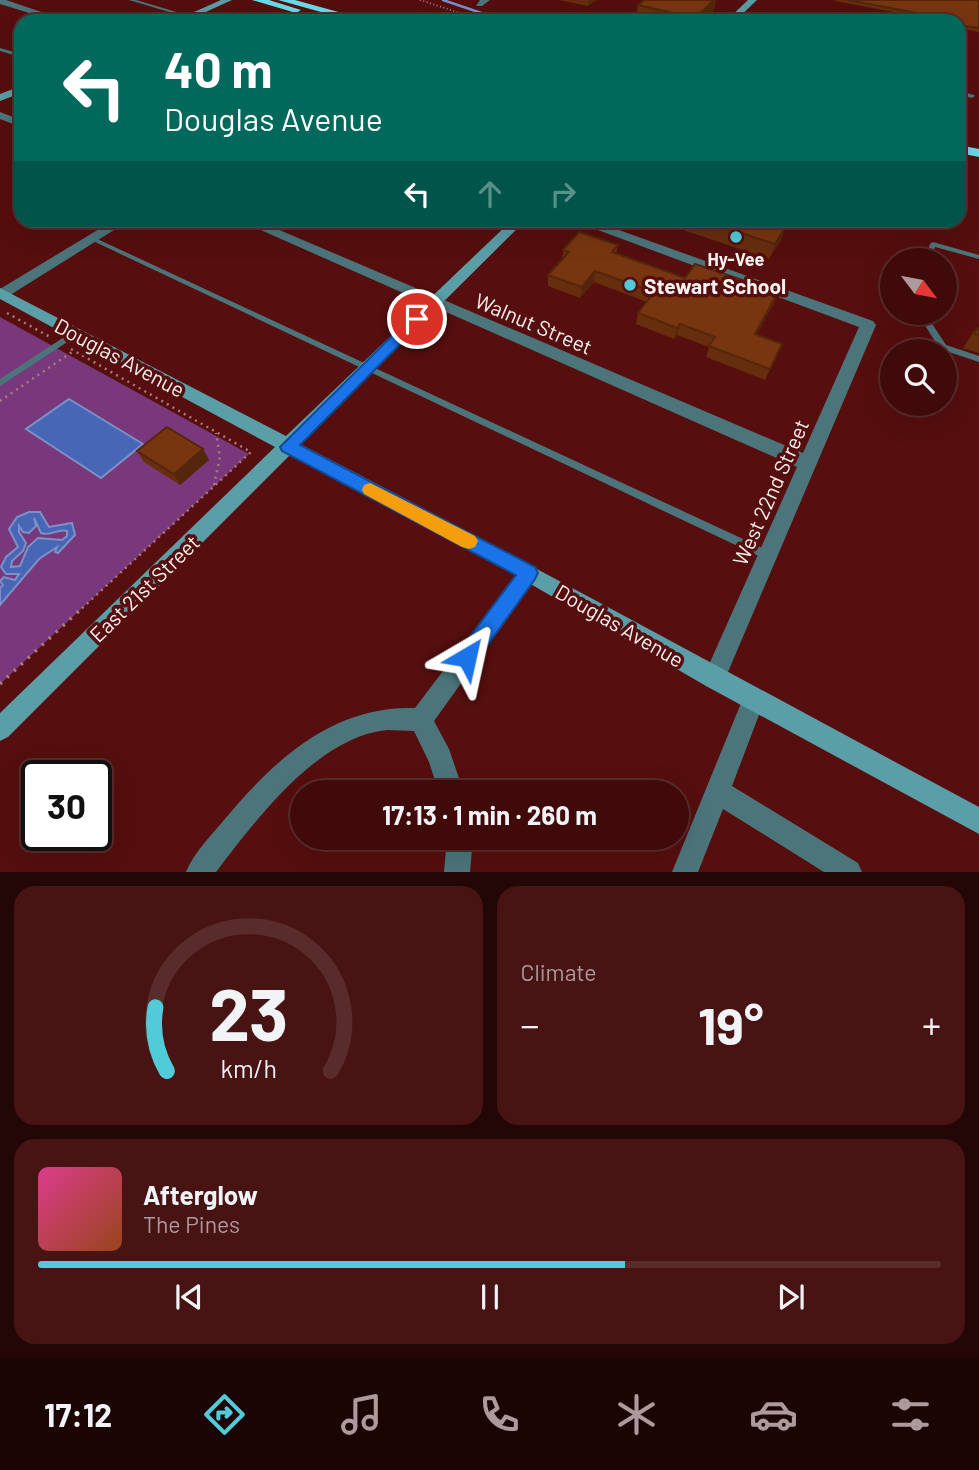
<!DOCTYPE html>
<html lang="en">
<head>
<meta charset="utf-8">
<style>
  :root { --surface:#400a0a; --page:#471313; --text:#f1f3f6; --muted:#ae9a9c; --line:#592b2b; --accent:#52cbd9 }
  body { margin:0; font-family:Barlow,sans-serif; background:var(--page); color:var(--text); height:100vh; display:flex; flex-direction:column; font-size:26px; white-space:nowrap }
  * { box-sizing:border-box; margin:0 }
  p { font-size:23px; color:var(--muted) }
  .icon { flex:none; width:38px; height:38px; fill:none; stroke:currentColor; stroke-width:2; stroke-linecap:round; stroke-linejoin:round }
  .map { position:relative; height:872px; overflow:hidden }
  .details { display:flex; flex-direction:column; gap:14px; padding:14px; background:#230606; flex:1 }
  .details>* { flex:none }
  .hud { position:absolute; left:14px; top:14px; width:952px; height:214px; border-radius:21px; box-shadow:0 7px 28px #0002,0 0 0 2px var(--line); background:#00695c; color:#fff; overflow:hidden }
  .needle { width:46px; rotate:122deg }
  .controls { position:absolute; left:880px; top:248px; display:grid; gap:14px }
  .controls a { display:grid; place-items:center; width:77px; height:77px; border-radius:50%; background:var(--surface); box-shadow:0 7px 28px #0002,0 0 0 2px var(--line); font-size:35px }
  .speed { position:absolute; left:21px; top:760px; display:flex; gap:14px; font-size:35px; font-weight:700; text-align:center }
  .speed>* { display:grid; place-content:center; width:91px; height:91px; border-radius:50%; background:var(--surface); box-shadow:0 7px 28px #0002,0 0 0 2px var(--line); line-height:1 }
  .speed .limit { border:4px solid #111; border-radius:10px; background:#fff; color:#111 }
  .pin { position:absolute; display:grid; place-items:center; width:60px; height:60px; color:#fff; margin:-30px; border:4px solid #fff; border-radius:50%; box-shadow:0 2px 7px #0007 }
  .me { position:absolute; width:77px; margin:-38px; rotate:36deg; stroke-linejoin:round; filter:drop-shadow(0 0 5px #0008) }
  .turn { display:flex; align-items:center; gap:24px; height:147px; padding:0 35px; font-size:32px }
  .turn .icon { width:91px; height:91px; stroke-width:2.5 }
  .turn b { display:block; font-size:49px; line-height:60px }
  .lanes { display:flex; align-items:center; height:66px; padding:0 35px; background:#0003; justify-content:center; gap:35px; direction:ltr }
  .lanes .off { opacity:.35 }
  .big { font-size:52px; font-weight:700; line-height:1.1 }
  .details .card { flex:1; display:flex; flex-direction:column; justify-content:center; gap:10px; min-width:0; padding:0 24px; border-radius:21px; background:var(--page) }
  .details .dial { align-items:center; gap:0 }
  .dial svg { height:182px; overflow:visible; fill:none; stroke:var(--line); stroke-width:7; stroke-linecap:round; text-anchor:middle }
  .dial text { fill:var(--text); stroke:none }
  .song { display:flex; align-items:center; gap:21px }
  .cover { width:84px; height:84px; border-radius:10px; background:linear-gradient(135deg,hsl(330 70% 55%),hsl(20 70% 35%)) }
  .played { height:7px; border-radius:4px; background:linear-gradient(90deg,var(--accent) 65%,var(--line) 65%) }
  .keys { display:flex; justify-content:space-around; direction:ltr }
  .heat { display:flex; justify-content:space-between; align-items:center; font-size:38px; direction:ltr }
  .details .tiles { flex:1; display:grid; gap:14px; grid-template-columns:1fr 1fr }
  .card:last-child { grid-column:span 2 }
  .trip { position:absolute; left:290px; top:780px; width:399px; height:70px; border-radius:35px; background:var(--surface); box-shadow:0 7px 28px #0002,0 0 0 2px var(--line); font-weight:700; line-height:70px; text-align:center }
  .dock { display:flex; height:112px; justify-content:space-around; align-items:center; background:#1a0404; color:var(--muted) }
  .dock .icon { width:49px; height:49px }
  .dock .selected { color:var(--accent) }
  .dock b { font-size:32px; color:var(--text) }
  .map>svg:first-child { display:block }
  .green { fill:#79387b }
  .water { fill:#4766b6; stroke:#7d90c7; stroke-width:2; fill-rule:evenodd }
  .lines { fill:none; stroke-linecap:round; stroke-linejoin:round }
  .stream { stroke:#7d90c7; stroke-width:2.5 }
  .path-far2 { stroke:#a67c7b; stroke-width:2; stroke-dasharray:1 2.5; stroke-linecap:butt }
  .path-far1 { stroke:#a67c7b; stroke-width:2.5; stroke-dasharray:2 4.5; stroke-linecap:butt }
  .path { stroke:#a67c7b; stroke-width:3.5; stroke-dasharray:2.5 7; stroke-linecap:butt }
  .lane { fill:#4c757b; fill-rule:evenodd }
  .street { fill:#4c757b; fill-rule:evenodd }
  .secondary { fill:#5a9ea7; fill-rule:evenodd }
  .highway { fill:#6adae8; fill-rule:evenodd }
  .wall { fill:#672e0e }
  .shaded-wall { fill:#54260b }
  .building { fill:#783610; stroke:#54260b; stroke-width:2 }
  .route { fill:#1a73e8; stroke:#114b97; stroke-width:2 }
  .slow { fill:#f59e0b }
  .poi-dot { fill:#52cbd9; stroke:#560e0e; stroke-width:2.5 }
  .labels { text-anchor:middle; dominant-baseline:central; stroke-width:7; stroke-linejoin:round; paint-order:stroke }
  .far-poi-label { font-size:18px; font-weight:bold; fill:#fbf1f0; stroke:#560e0e }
  .poi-label { font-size:21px; font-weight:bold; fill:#fbf1f0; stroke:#560e0e; text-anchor:start }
  .street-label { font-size:21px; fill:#fbf1f0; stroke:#560e0e }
</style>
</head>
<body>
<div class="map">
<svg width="979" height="872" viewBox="0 0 979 872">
  <rect width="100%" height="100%" fill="#560e0e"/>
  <!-- green -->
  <path class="green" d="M0,317L249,454L0,684Z"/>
  <!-- water -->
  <g class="water">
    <path d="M69,399L143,444L101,478L26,429Z"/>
    <path d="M29,512H40L49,527L72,523L75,535L58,553L55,552L57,547L39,559L0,605V588L3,585L0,581L4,577L15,580L19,574H6L1,567L6,557L18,547L9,529L17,517ZM34,518L41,533C51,537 58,528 67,531V536L62,540L38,538L28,547L20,566L11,567L12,561L23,551L26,543L19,532V526L23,532L29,533L36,526Z"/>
  </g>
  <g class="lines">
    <!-- stream -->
    <path class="stream" d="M443,0L505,21"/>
    <!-- path-far2 -->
    <path class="path-far2" d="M420,0L485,21"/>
    <!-- path-far1 -->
    <g class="path-far1">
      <path d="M7,313L50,337"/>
      <path d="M71,349L251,452L78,612"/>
      <path d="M0,401L72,352"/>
      <path d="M214,485L220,457L216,433"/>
    </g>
    <!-- path -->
    <path class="path" d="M0,684L80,610"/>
    <!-- lane -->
    <g class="lane">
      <path d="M129,0H136L190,16L186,17Z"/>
      <path d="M0,48L21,54V57L0,51Z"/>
      <path d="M959,91L974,95L975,96L972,98L959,95Z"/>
      <path d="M93,237L771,552L772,555L771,558L767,559L763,558L91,240V238Z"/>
      <path d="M933,242L979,255V259L935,247L931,261H924L930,244Z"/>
      <path d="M917,313H925L946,345L979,356V362L940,349Z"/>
      <path d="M75,330L78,331L79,333L78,335L0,386V379Z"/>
    </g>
    <!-- street -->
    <g class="street">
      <path d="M0,0H6L68,21H55L0,4Z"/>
      <path d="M480,0H490L482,6H476Z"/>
      <path d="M0,112L21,120V127L0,119Z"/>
      <path d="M114,220H130L7,297L0,298V289Z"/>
      <path d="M238,220H256L803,453L859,327L571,220H591L873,321L876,325L722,686L714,689L706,686L703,678L797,467Z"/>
      <path d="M529,564L536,567L539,573L536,579L434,721L449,749L464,793H439L429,762L414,731C406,731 396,730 387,730C317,737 256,820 216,872H186C194,852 211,836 224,820C274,760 333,705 415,708L522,567Z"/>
      <path d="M754,688L762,691L765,699L732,786L858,863L862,872H824L723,809L698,872H672L746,691Z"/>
      <path d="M447,838H473L470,872H444Z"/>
    </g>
    <!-- secondary -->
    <g class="secondary">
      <path d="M221,0H232L186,21H174Z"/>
      <path d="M748,0H757L735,21H726Z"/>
      <path d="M21,86V93L0,101V94Z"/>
      <path d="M512,220H526L300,444C528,562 753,686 979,807V834L706,686L522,579L290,455L8,737L0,741V713L275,447L0,299V288L286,436Z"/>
    </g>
    <!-- highway -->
    <g class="highway">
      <path d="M252,0H269L301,10L296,13Z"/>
      <path d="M278,0H295L371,21H353Z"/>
      <path d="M959,145L979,149V157L959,153Z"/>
    </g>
  </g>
  <!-- wall -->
  <g class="wall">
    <path d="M559,0H597L588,6Z"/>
    <path d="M836,0H979V32L959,28V21H920V17L835,1Z"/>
    <path d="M638,5L714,10L702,21H652L636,17Z"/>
    <path d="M654,220H770L781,240L769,259Z"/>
    <path d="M618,245L616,254L685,278L778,292L774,303L756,335L782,344L765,380L706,357L709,347L677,335L674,339L636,324L638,313L647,302L594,282L580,298L548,286V275L562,260L563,250Z"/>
    <path d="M979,328V353L963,348L973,333Z"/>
    <path d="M203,449L209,460L180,485L144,462L137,451Z"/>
  </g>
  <!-- shaded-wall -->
  <g class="shaded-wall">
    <path d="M589,0H597L588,6Z"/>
    <path d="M714,0H716L714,10L702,21H694L695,18Z"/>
    <path d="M786,226L781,240L769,259L775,244Z"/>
    <path d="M595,271L594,282L580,298L582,287Z"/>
    <path d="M778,292L774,303L751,345L755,334Z"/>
    <path d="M680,324L677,335L674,339L677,328Z"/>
    <path d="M203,449L209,460L180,485L174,474Z"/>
  </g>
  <!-- building -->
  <g class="building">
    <path d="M645,0H714L695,18L638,5Z"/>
    <path d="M848,0H979V28L959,25V21H940L921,17L922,14Z"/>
    <path d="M701,220H770L786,226L775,244Z"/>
    <path d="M579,232L618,245L612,252L685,278L695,264L778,292L755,334L782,344L770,369L709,346L715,337L680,324L677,328L638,313L654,292L595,271L582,287L548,275L569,252L563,250Z"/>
    <path d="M979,328V335L973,333Z"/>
    <path d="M167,427L203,449L174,474L137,451Z"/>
  </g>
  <!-- route -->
  <path class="route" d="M417,314L424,319L422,322L300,445L535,567L538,573L535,579L474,664L467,667L460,664L457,657L460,650L516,575L282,451L280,447L412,316Z"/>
  <!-- slow -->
  <path class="slow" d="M370,483L475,536L478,541L475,547L469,549L462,547L364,494L362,490L364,485Z"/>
  <!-- markers -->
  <g class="poi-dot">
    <circle cx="736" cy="237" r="7"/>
    <circle cx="630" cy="285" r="7"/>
  </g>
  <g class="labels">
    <!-- far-poi labels -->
    <g class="far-poi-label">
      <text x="736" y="259">Hy-Vee</text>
    </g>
    <!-- poi labels -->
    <g class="poi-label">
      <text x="644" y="285">Stewart School</text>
    </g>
    <!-- street labels -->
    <g class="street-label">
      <text transform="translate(534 323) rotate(23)">Walnut Street</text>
      <text transform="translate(120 357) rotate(28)">Douglas Avenue</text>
      <text transform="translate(770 492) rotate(-66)">West 22nd Street</text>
      <text transform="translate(144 588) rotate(-44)">East 21st Street</text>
      <text transform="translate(620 625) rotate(30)">Douglas Avenue</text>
    </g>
  </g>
</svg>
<div class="controls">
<a><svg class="needle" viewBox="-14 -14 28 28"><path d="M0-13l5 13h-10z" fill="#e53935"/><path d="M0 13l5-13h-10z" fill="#ae9a9c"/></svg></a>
<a><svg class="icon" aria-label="search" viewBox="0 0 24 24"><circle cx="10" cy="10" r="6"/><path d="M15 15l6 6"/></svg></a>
</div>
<div class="speed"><div class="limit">30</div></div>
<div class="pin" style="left:417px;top:319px;background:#d93025"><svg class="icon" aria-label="arrive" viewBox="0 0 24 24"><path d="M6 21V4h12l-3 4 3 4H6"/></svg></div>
<svg class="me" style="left:467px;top:657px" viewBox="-20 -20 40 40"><path d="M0-17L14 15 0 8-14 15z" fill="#1a73e8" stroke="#fff" stroke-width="4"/></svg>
<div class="trip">17:13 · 1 min · 260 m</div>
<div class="hud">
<div class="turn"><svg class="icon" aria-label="left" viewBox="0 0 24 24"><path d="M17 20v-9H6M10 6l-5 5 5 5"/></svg><div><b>40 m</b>Douglas Avenue</div></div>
<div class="lanes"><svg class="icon" aria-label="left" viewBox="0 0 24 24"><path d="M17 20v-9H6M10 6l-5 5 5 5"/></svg><svg class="icon off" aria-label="ahead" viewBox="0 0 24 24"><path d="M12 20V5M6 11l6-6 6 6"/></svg><svg class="icon off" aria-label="right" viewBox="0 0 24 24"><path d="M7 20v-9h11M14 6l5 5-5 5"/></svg></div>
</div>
</div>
<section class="details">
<div class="tiles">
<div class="card dial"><svg viewBox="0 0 100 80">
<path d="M14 69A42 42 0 1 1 86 69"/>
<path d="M14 69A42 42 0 0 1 9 41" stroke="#52cbd9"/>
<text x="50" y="56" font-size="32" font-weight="700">23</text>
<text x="50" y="72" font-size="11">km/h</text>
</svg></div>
<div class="card"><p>Climate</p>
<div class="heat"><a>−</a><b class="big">19°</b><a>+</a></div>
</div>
<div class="card">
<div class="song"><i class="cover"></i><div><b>Afterglow</b><p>The Pines</p></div></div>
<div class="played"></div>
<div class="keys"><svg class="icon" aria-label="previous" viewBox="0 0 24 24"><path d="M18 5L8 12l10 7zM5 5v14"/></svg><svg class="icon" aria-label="pause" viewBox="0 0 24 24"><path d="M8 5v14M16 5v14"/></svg><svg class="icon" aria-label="next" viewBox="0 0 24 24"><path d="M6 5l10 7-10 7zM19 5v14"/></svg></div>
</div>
</div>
</section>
<nav class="dock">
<b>17:12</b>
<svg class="icon selected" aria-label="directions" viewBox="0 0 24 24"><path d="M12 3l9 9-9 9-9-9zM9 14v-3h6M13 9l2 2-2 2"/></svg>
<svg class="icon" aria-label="music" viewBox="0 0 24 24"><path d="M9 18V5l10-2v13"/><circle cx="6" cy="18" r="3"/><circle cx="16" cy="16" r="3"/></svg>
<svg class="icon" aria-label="phone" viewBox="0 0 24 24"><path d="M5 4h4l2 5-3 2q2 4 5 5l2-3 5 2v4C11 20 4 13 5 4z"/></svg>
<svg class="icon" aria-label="climate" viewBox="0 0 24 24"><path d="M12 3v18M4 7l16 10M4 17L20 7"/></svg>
<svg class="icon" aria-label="car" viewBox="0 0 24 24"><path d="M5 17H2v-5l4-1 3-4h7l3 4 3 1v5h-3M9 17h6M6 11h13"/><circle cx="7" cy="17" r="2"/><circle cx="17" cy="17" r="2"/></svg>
<svg class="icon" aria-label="filters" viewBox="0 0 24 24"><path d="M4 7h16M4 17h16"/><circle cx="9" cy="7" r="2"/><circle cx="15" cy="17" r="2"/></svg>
</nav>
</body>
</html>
